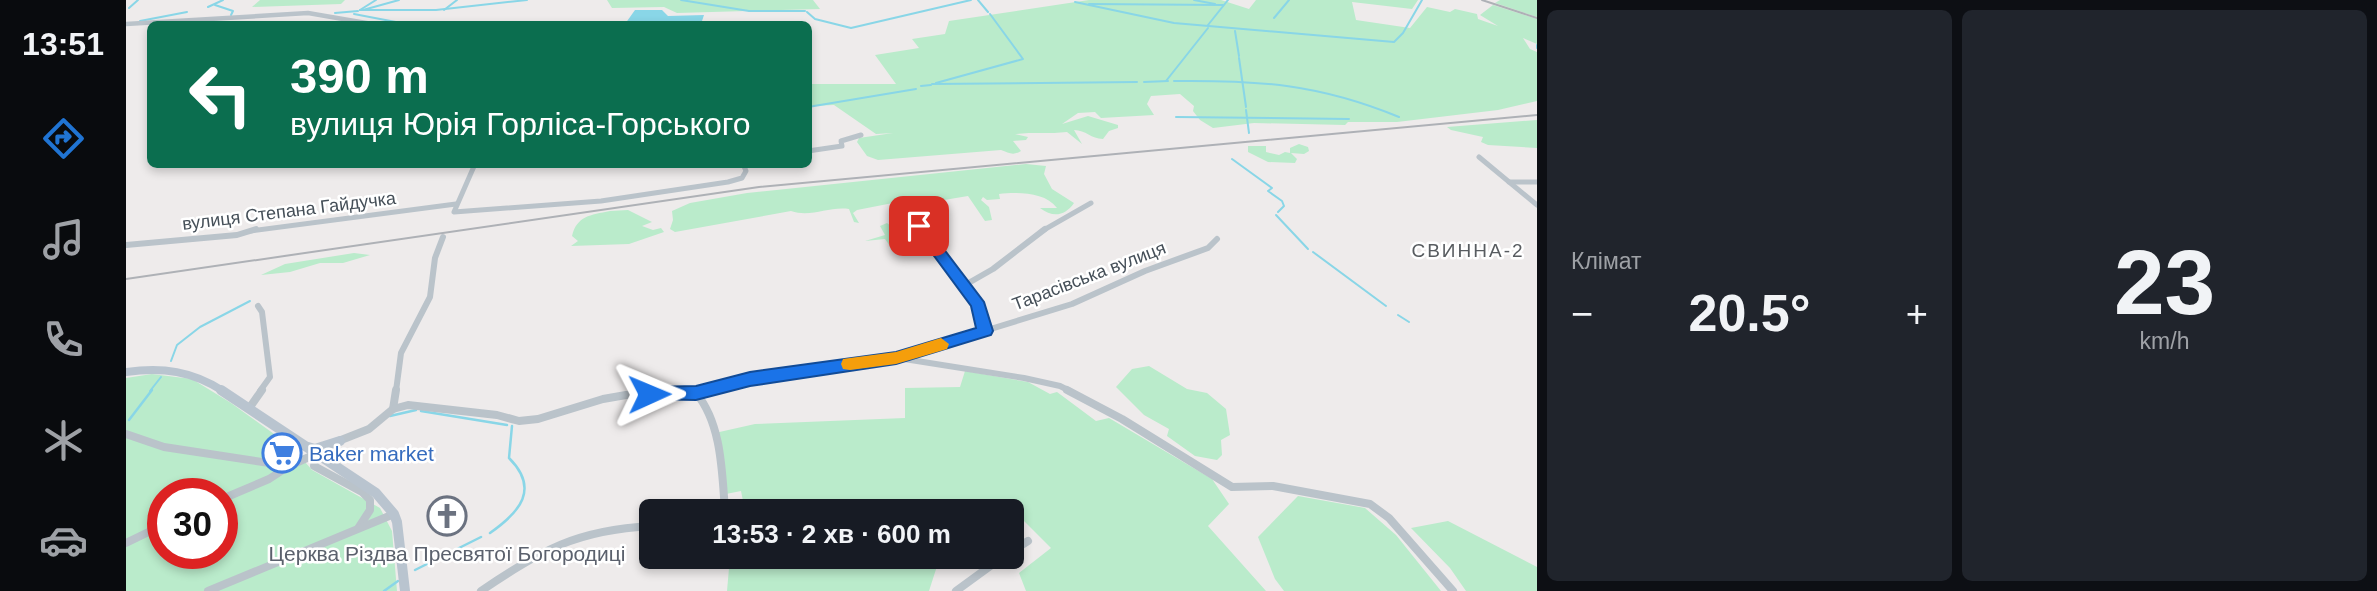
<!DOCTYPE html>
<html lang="uk">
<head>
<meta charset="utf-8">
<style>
  :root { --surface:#171b24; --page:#20242c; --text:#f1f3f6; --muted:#9ea1a6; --accent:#2074d3 }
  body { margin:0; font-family:Arial,sans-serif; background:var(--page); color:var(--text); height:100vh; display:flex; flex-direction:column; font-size:26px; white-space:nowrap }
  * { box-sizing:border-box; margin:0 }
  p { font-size:23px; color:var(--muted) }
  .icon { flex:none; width:38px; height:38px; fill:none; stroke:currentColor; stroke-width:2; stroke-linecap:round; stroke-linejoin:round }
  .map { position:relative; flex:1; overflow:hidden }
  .details { display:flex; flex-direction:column; gap:10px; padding:10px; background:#0d0f14; width:840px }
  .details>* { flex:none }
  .hud { position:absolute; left:21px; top:21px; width:665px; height:147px; border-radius:10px; box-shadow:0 4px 10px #0003; background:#0b6e4f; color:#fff; overflow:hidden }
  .speed { position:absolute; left:21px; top:478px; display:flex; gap:14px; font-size:35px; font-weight:700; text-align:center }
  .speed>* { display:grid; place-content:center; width:91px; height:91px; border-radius:50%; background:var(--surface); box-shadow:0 4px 10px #0003; line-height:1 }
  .speed .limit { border:10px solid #d22; background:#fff; color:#111 }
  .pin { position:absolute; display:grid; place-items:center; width:60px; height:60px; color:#fff; margin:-30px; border-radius:14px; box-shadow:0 4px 10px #0006 }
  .me { position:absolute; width:77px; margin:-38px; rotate:89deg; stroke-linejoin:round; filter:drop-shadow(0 0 5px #0008) }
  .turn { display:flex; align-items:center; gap:24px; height:147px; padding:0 28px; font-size:32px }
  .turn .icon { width:91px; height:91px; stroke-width:2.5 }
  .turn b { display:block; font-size:49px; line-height:60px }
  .big { font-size:52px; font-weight:600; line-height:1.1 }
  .details .widget { flex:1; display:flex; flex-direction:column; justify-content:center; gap:10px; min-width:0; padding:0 24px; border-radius:10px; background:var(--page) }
  .details .dial { align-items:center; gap:0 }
  .dial b { font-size:91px; line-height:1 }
  .heat { display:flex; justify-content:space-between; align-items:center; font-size:38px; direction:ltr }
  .details .tiles { flex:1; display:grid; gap:10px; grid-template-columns:repeat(2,1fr) }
  .trip { position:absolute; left:513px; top:499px; width:385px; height:70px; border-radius:10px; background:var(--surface); box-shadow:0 4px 10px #0003; font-weight:600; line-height:70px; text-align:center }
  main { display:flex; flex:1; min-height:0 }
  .tab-bar { display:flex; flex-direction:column; width:126px; justify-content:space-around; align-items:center; background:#090b0e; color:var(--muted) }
  .tab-bar .icon { width:49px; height:49px }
  .tab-bar .selected { color:var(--accent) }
  .tab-bar b { font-size:32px; color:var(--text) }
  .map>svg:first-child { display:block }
  .green { fill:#baebcb; fill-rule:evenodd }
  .water { fill:#89d6e7 }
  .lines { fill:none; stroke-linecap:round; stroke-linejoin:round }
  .stream-far1 { stroke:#89d6e7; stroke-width:2 }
  .stream { stroke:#89d6e7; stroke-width:2.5 }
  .minor-far3 { stroke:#bac3ca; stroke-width:4.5 }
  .minor-far2 { stroke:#bac3ca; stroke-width:5 }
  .minor-far1 { stroke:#bac3ca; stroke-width:6 }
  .minor { stroke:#bac3ca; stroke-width:8 }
  .secondary-far1 { stroke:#b9c4cf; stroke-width:8 }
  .secondary { stroke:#b9c4cf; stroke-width:10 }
  .rail { stroke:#aeb1b6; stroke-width:2 }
  .route { fill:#1a73e8; stroke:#114b97; stroke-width:2 }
  .slow { fill:#f59e0b }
  .labels { text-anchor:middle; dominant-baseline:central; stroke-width:5; stroke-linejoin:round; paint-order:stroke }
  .street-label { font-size:18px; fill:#454f58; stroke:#fff }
  .neighbourhood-label { font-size:19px; letter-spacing:2px; fill:#585c60; stroke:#fff }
  .near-shop-label { font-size:21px; fill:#366cbe; stroke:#fff; text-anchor:start }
  .near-worship-label { font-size:21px; fill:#5b616d; stroke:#fff }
</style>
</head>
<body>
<main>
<nav class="tab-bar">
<b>13:51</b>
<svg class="icon selected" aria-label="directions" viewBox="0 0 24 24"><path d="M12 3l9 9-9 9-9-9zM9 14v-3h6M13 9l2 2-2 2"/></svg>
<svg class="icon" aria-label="music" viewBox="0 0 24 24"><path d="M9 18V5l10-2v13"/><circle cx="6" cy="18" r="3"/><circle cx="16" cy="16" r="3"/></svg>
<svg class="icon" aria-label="phone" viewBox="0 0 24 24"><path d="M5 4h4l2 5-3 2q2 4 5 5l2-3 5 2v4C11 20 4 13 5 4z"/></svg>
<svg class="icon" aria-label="climate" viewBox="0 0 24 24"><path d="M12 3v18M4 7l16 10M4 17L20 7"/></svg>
<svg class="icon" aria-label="car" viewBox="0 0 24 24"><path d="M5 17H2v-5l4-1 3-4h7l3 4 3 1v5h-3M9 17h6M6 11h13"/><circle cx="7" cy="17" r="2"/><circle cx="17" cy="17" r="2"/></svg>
</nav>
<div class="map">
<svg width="1411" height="591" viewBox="0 0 1411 591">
  <rect width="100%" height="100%" fill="#eeebeb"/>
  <!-- green -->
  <g class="green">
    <path d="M134,0H219L215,4L126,7Z"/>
    <path d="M481,0H687L694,9L551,13L538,7L486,8Z"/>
    <path d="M963,0H1095L1123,9L1130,0H1292L1286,9L1226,2L1230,20L1284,28L1301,7L1324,12L1329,9L1351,14L1352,19L1372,26L1354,15L1367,5L1411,19V44L1397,38L1404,49L1411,52V101L1372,110L1271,122H1222L1219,125L1128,123L1087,128L1074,120L1067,111L1068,106L1054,94L1025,96L1021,104L1028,115L975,118L969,112L952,113L936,124L962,116L992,125V128L983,131L977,139C965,139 960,130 948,130L956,144L941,132C924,134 907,132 889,134L902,137L900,140L887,141L895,151C887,156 883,153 875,150L752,160L741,156L731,142L733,138L767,133L750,134L708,105L683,106V84H770L749,55L793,48L786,39L819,34L823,21Z"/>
    <path d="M1374,0H1411V17L1369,3Z"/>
    <path d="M1411,120V148L1362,145L1355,142L1357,137L1325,130L1321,127Z"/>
    <path d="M1173,144L1182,147L1183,151L1178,154L1165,153L1171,159L1169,163L1142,162L1122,152V146H1140V152L1153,155L1159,152L1164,153V148Z"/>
    <path d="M900,164L920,166L918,174L926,189L948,203C939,216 927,218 914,208H931C919,192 892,192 873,194L874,199L861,200L857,197L855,200L863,207L866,220L859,221L842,196L812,201H777L731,210L727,213L733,223L728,222L723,209C703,206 685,218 665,211L549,232L544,229L547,220L546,211L564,203L621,193Z"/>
    <path d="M484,211L502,210L526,222L516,226L527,230L535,228L538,232L503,244L445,246L452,241L446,236C451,216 464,215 484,211Z"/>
    <path d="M761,223L769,229H777L782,234L791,232L799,243L766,249L759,239L739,241L759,235L754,226Z"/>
    <path d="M228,253L244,255L217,263H194L164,272L135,275L159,264Z"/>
    <path d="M1023,366L1061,389L1081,393L1100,409L1104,435L1095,440L1096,455L1091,460L1069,456L1041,436L1043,429L1018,415L990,387L1006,369Z"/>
    <path d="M839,371L902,382L924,394L931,392L970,421L983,418L1086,479L1103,504L1082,526L1140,591H900L893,573L925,548L889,512L886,514V511H619L615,491L600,494L589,433L629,424L779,418V388L834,387Z"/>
    <path d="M26,374L66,379L105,403L166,447L186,470L254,508L266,531L271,591H0V378ZM37,494H96V553H37Z"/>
    <path d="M1172,496L1239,508L1270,535L1315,591H1158L1149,579L1132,537Z"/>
    <path d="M1322,521L1411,567V591H1340L1324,568L1285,528Z"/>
    <path d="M604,557V556L822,557L812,563L803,591H601Z"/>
  </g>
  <!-- water -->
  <path class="water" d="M509,10H536L542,16L578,15L575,24H499Z"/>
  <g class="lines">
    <!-- stream-far1 -->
    <g class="stream-far1">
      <path d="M555,0L623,11H679"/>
      <path d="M852,0L862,12"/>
      <path d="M1068,0L1089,4"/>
      <path d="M949,2L1048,23L1268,42L1277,33L1296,0"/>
      <path d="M963,4L1097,5"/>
      <path d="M89,5L107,11L105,15"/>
      <path d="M82,7L97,0"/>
      <path d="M3,8L12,0"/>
      <path d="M234,10H310L401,0"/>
      <path d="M234,10L250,0"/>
      <path d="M237,10L273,0"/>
      <path d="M318,10L331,0"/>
      <path d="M681,12L689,19L725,28L845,0"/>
      <path d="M209,13L232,11"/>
      <path d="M228,14L275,23"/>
      <path d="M1148,18L1163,0"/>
      <path d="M14,21L61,12"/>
      <path d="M1082,25L1102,0"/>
      <path d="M1109,31L1113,56"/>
      <path d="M1411,45V48"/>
      <path d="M1113,58L1120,107"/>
      <path d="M1040,81L1082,28"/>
      <path d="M1048,81C1133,80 1193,84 1273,117"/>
      <path d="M1018,82L1042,81"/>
      <path d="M810,83L897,59L864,14"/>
      <path d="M806,84L1011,82"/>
      <path d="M795,86L805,85"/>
      <path d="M682,107L790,89"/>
      <path d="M1120,110L1123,133"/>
      <path d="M1050,117L1223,119"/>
      <path d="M1106,159L1146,188L1142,191L1156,201L1158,206L1152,212"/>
      <path d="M1150,215L1182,249"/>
      <path d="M1187,252L1260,306"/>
      <path d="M1272,315L1283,322"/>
      <path d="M45,361L51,345L74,327L124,301"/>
      <path d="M24,391L35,377"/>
    </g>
    <!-- stream -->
    <g class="stream">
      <path d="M295,411L381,425"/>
      <path d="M264,416L290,410"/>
      <path d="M3,420L26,390"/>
      <path d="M364,533C394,512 414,489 383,458L386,426"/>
      <path d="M289,570L355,537"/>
      <path d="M258,591L272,581"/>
    </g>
    <!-- minor-far3 -->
    <path class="minor-far3" d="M0,24L182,13L246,24"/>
    <!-- minor-far2 -->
    <g class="minor-far2">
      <path d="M682,151L716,146L715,141L735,135"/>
      <path d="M1353,157L1411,205"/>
      <path d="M349,164L328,212L475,201L602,182L616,178L620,171L617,164"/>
      <path d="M1383,182H1411"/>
      <path d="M793,226L797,231"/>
      <path d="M124,231L330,204"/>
      <path d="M916,231L965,203"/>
    </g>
    <!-- minor-far1 -->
    <g class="minor-far1">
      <path d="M796,229L853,305L859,331"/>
      <path d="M0,245L111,235L130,229"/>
      <path d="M839,285L867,269L919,229"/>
      <path d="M132,306L136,312L144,377L134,391"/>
      <path d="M772,358L898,378L934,386L944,391"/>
      <path d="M270,391L275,353L304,297L309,258L317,237"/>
      <path d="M577,391L666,371L770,358L946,304L1019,271L1082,248L1091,239"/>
    </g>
    <!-- minor -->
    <g class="minor">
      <path d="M941,390L996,419L1106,487L1147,486L1244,504L1263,518L1327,591"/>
      <path d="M570,393C596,424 596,473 599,511"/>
      <path d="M124,407L136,390"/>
      <path d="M267,409L270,390"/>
      <path d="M0,434L38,447L163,466L192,453"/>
      <path d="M210,442L243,429L267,409L282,405L371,415L393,421L412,419L477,399L500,395L570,393L585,390"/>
      <path d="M190,453L188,466L236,492L244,500V510L233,527"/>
      <path d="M96,499L143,479L163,466"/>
      <path d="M0,543L37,525"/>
      <path d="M886,551L902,541"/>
      <path d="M82,591L268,514"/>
      <path d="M355,591C415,550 451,530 525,526"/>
      <path d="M830,591L878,556"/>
    </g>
    <!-- secondary-far1 -->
    <path class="secondary-far1" d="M0,372C37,367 66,371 97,391"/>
    <!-- secondary -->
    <g class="secondary">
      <path d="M95,390L250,493L268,514L271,522L279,591"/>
      <path d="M182,447L189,449L214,441"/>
    </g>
    <!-- rail -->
    <g class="rail">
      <path d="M1356,0L1411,18"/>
      <path d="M0,279L633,187L1411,115"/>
    </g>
  </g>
  <!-- route -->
  <path class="route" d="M793,222L798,223L858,302L867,331L865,335L770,364L624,386L570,400L517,399L514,394L517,389L523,387L570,386L624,372L770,352L850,328L845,306L786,226Z"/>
  <!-- slow -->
  <path class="slow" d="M815,338L823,344L821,349L770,364L724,370L717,369L715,364L717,359L724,358L770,352Z"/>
  <!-- icons -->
  <defs>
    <g id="supermarket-ring" transform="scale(2.0125)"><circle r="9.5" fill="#fff" stroke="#3f7fe0" stroke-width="1.5"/><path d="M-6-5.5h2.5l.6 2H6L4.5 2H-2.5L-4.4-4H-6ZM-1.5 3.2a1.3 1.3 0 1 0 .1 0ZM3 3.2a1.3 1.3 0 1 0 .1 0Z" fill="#3f7fe0"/></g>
    <g id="church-ring" transform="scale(2.0125)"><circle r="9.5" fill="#fff" stroke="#6b7280" stroke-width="1.5"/><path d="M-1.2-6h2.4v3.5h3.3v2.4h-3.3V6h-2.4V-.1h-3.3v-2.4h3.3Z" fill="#6b7280"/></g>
  </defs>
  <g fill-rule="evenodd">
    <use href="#supermarket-ring" x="156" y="453"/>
    <use href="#church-ring" x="321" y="516"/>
  </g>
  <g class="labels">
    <!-- street labels -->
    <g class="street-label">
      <text transform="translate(163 211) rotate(-7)">вулиця Степана Гайдучка</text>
      <text transform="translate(963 276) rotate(-21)">Тарасівська вулиця</text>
    </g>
    <!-- neighbourhood labels -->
    <g class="neighbourhood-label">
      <text x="1342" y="250">СВИННА-2</text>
    </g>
    <!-- near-shop labels -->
    <g class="near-shop-label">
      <text x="183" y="453">Baker market</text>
    </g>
    <!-- near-worship labels -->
    <g class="near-worship-label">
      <text x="321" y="553">Церква Різдва Пресвятої Богородиці</text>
    </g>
  </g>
</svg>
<div class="speed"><div class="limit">30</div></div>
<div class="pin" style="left:793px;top:226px;background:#d93025"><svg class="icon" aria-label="arrive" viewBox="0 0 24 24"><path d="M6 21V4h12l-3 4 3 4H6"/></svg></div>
<svg class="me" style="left:523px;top:394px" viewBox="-20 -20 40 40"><path d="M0-17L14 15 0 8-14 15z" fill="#1a73e8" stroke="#fff" stroke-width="4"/></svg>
<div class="trip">13:53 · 2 хв · 600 m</div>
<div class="hud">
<div class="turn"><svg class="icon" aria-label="left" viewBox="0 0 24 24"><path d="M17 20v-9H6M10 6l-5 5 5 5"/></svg><div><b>390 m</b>вулиця Юрія Горліса-Горського</div></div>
</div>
</div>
<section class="details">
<div class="tiles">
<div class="widget"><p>Клімат</p>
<div class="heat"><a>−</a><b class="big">20.5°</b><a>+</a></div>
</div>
<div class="widget dial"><b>23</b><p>km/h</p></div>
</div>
</section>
</main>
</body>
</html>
